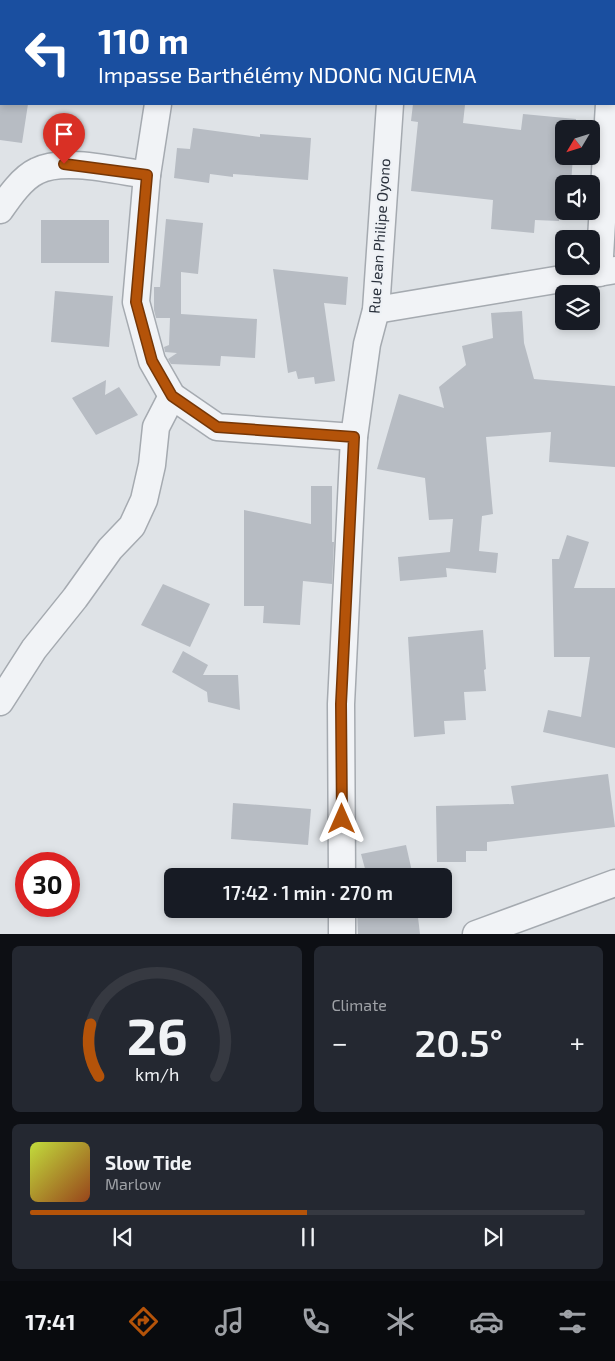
<!DOCTYPE html>
<html lang="en">
<head>
<meta charset="utf-8">
<style>
  :root { --surface:#171b24; --page:#242831; --text:#f1f3f6; --muted:#9ea1a6; --line:#363941; --accent:#b45309 }
  body { margin:0; font-family:"Exo 2",sans-serif; background:var(--page); color:var(--text); height:100vh; display:flex; flex-direction:column; font-size:19px; white-space:nowrap }
  * { box-sizing:border-box; margin:0 }
  p { font-size:16px; color:var(--muted) }
  .icon { flex:none; width:28px; height:28px; fill:none; stroke:currentColor; stroke-width:2; stroke-linecap:round; stroke-linejoin:round }
  .map { position:relative; height:934px; overflow:hidden }
  .drawer { display:flex; flex-direction:column; gap:12px; padding:12px; background:#0d0f14; flex:1 }
  .drawer>* { flex:none }
  .banner { position:absolute; left:0px; top:0px; width:615px; height:105px; box-shadow:0 2px 8px #0003; background:#1a4fa0; color:#fff; overflow:hidden }
  .needle { width:32px; rotate:232deg }
  .tools { position:absolute; left:555px; top:120px; display:grid; gap:10px }
  .tools a { display:grid; place-items:center; width:45px; height:45px; border-radius:8px; background:var(--surface); box-shadow:0 2px 8px #0003; font-size:25px }
  .speed { position:absolute; left:15px; top:852px; display:flex; gap:10px; font-size:25px; font-weight:700; text-align:center }
  .speed>* { display:grid; place-content:center; width:65px; height:65px; border-radius:50%; background:var(--surface); box-shadow:0 2px 8px #0003; line-height:1 }
  .speed .limit { border:8px solid #d22; background:#fff; color:#111 }
  .pin { position:absolute; display:grid; place-items:center; width:42px; height:42px; color:#fff; margin:-51px -21px; border-radius:50% 50% 50% 0; rotate:-45deg; box-shadow:0 0 5px #0007 }
  .pin .icon { rotate:45deg }
  .me { position:absolute; width:55px; margin:-28px; rotate:0deg; stroke-linejoin:round; filter:drop-shadow(0 0 4px #0008) }
  .turn { display:flex; align-items:center; gap:18px; height:105px; padding:0 15px; font-size:22px }
  .turn .icon { width:65px; height:65px; stroke-width:2.5 }
  .turn b { display:block; font-size:35px; line-height:42px }
  .big { font-size:38px; font-weight:600; line-height:1.1 }
  .drawer .tile { flex:1; display:flex; flex-direction:column; justify-content:center; gap:8px; min-width:0; padding:0 18px; border-radius:8px; background:var(--page) }
  .drawer .dial { align-items:center; gap:0 }
  .dial svg { height:130px; overflow:visible; fill:none; stroke:var(--line); stroke-width:7; stroke-linecap:round; text-anchor:middle }
  .dial text { fill:var(--text); stroke:none }
  .song { display:flex; align-items:center; gap:15px }
  .cover { width:60px; height:60px; border-radius:8px; background:linear-gradient(135deg,hsl(70 70% 55%),hsl(20 70% 35%)) }
  .played { height:5px; border-radius:2px; background:linear-gradient(90deg,var(--accent) 50%,var(--line) 50%) }
  .keys { display:flex; justify-content:space-around; direction:ltr }
  .heat { display:flex; justify-content:space-between; align-items:center; font-size:28px; direction:ltr }
  .drawer .tiles { flex:1; display:grid; gap:12px; grid-template-columns:1fr 1fr }
  .tile:last-child { grid-column:span 2 }
  .trip { position:absolute; left:164px; top:868px; width:288px; height:50px; border-radius:8px; background:var(--surface); box-shadow:0 2px 8px #0003; font-weight:600; line-height:50px; text-align:center }
  .tab-bar { display:flex; height:80px; justify-content:space-around; align-items:center; background:#090b0e; color:var(--muted) }
  .tab-bar .icon { width:35px; height:35px }
  .tab-bar .active { color:var(--accent) }
  .tab-bar b { font-size:22px; color:var(--text) }
  .map>svg:first-child { display:block }
  .building { fill:#b7bcc3 }
  .lines { fill:none; stroke-linecap:round; stroke-linejoin:round }
  .minor-casing { stroke:#a5aab0; stroke-width:29 }
  .minor { stroke:#f1f3f6; stroke-width:26 }
  .route-casing { stroke:#753606; stroke-width:12 }
  .route { stroke:#b45309; stroke-width:9 }
  .labels { text-anchor:middle; dominant-baseline:central; stroke-width:4.5; stroke-linejoin:round; paint-order:stroke }
  .street-label { font-size:15px; fill:#2a313c; stroke:#eef1f5 }
</style>
</head>
<body>
<div class="map">
<svg width="615" height="934" viewBox="0 0 615 934">
  <rect width="100%" height="100%" fill="#dfe3e7"/>
  <!-- building -->
  <g class="building">
    <path d="M0,104H28L22,143L0,140Z"/>
    <path d="M413,104L465,105L463,123L521,130L523,114L576,119L575,129H564V156H573L571,184H564V208H559V221L535,220L534,233L491,229L493,200L411,191L418,122L411,121Z"/>
    <path d="M193,128L260,137V134L311,138L308,180L233,174V177L210,174L209,183L174,178L177,148L190,149Z"/>
    <path d="M166,219L203,223L198,274L181,272V314L257,319L255,358L221,356L220,366L171,364L168,359L177,353L165,352L164,347L169,345L170,318H156L154,310V287H160Z"/>
    <rect x="41" y="220" width="68" height="43"/>
    <path d="M273,269L348,277L346,305L324,303L335,381L315,384L314,377L298,379L296,371L288,373Z"/>
    <path d="M55,291L113,296L109,347L51,342Z"/>
    <path d="M522,311L524,343L534,379L615,386V467L549,462L551,432L486,437L493,514L482,516L479,551L498,553L496,573L446,568L447,577L400,581L398,557L450,552L453,519L429,520L425,478L377,469L399,394L444,408L439,387L466,365L462,346L493,338L491,313Z"/>
    <path d="M106,380L105,395L119,387L138,415L96,435L72,398Z"/>
    <path d="M311,486H332V542H334L332,584L303,581L300,625L263,623L264,606H244V510L311,524Z"/>
    <path d="M567,535L589,542L574,588H615V748L543,732L548,710L581,717L590,657H554L552,559H559Z"/>
    <path d="M163,584L210,604L190,647L141,625Z"/>
    <path d="M483,630L486,669L484,670L486,691L464,692L466,720L444,721L445,734L414,737L408,637Z"/>
    <path d="M183,651L208,665L203,675H238L240,710L208,702L207,692L172,672Z"/>
    <path d="M608,774L615,827L487,842V851H466V862H437L436,806L514,804L511,786Z"/>
    <path d="M233,803L311,809L308,845L231,839Z"/>
    <path d="M406,845L413,876H367L361,854Z"/>
    <path d="M357,909H417L420,934H358Z"/>
  </g>
  <g class="lines">
    <!-- minor casing -->
    <g class="minor-casing">
      <g id="minor">
        <path d="M399,1V0"/>
        <path d="M614,48L615,35"/>
        <path d="M147,175L158,104"/>
        <path d="M0,210C9,197 22,178 37,171C63,157 118,171 147,175L136,302L152,361L172,396L217,427L354,437"/>
        <path d="M599,273L609,104"/>
        <path d="M376,310L615,270"/>
        <path d="M0,702L34,649L75,598L110,549L132,526L144,500L152,465L156,427L172,396"/>
        <path d="M342,876L341,704L354,437L367,344L376,310L390,104"/>
        <path d="M342,909V934"/>
        <path d="M476,934L615,883"/>
      </g>
    </g>
    <!-- minor -->
    <use href="#minor" class="minor"/>
  </g>
  <g class="lines">
    <!-- route casing -->
    <g class="route-casing">
      <path id="route" d="M64,164L147,175L136,302L152,361L172,396L217,427L354,437L341,704L342,819"/>
    </g>
    <!-- route -->
    <use href="#route" class="route"/>
  </g>
  <g class="labels">
    <!-- street labels -->
    <g class="street-label">
      <text transform="translate(379 236) rotate(-86)">Rue Jean Philipe Oyono</text>
    </g>
  </g>
</svg>
<div class="tools">
<a><svg class="needle" viewBox="-14 -14 28 28"><path d="M0-13l5 13h-10z" fill="#e53935"/><path d="M0 13l5-13h-10z" fill="#9ea1a6"/></svg></a>
<a><svg class="icon" aria-label="sound" viewBox="0 0 24 24"><path d="M4 9h4l5-4v14l-5-4H4zM17 9q2 3 0 6"/></svg></a>
<a><svg class="icon" aria-label="search" viewBox="0 0 24 24"><circle cx="10" cy="10" r="6"/><path d="M15 15l6 6"/></svg></a>
<a><svg class="icon" aria-label="layers" viewBox="0 0 24 24"><path d="M12 4l9 5-9 5-9-5zM3 14l9 5 9-5"/></svg></a>
</div>
<div class="speed"><div class="limit">30</div></div>
<div class="pin" style="left:64px;top:164px;background:#d93025"><svg class="icon" aria-label="arrive" viewBox="0 0 24 24"><path d="M6 21V4h12l-3 4 3 4H6"/></svg></div>
<svg class="me" style="left:342px;top:819px" viewBox="-20 -20 40 40"><path d="M0-17L14 15 0 8-14 15z" fill="#b45309" stroke="#fff" stroke-width="4"/></svg>
<div class="trip">17:42 · 1 min · 270 m</div>
<div class="banner">
<div class="turn"><svg class="icon" aria-label="left" viewBox="0 0 24 24"><path d="M17 20v-9H6M10 6l-5 5 5 5"/></svg><div><b>110 m</b>Impasse Barthélémy NDONG NGUEMA</div></div>
</div>
</div>
<section class="drawer">
<div class="tiles">
<div class="tile dial"><svg viewBox="0 0 100 80">
<path d="M14 69A42 42 0 1 1 86 69"/>
<path d="M14 69A42 42 0 0 1 9 37" stroke="#b45309"/>
<text x="50" y="56" font-size="32" font-weight="700">26</text>
<text x="50" y="72" font-size="11">km/h</text>
</svg></div>
<div class="tile"><p>Climate</p>
<div class="heat"><a>−</a><b class="big">20.5°</b><a>+</a></div>
</div>
<div class="tile">
<div class="song"><i class="cover"></i><div><b>Slow Tide</b><p>Marlow</p></div></div>
<div class="played"></div>
<div class="keys"><svg class="icon" aria-label="previous" viewBox="0 0 24 24"><path d="M18 5L8 12l10 7zM5 5v14"/></svg><svg class="icon" aria-label="pause" viewBox="0 0 24 24"><path d="M8 5v14M16 5v14"/></svg><svg class="icon" aria-label="next" viewBox="0 0 24 24"><path d="M6 5l10 7-10 7zM19 5v14"/></svg></div>
</div>
</div>
</section>
<nav class="tab-bar">
<b>17:41</b>
<svg class="icon active" aria-label="directions" viewBox="0 0 24 24"><path d="M12 3l9 9-9 9-9-9zM9 14v-3h6M13 9l2 2-2 2"/></svg>
<svg class="icon" aria-label="music" viewBox="0 0 24 24"><path d="M9 18V5l10-2v13"/><circle cx="6" cy="18" r="3"/><circle cx="16" cy="16" r="3"/></svg>
<svg class="icon" aria-label="phone" viewBox="0 0 24 24"><path d="M5 4h4l2 5-3 2q2 4 5 5l2-3 5 2v4C11 20 4 13 5 4z"/></svg>
<svg class="icon" aria-label="climate" viewBox="0 0 24 24"><path d="M12 3v18M4 7l16 10M4 17L20 7"/></svg>
<svg class="icon" aria-label="car" viewBox="0 0 24 24"><path d="M5 17H2v-5l4-1 3-4h7l3 4 3 1v5h-3M9 17h6M6 11h13"/><circle cx="7" cy="17" r="2"/><circle cx="17" cy="17" r="2"/></svg>
<svg class="icon" aria-label="filters" viewBox="0 0 24 24"><path d="M4 7h16M4 17h16"/><circle cx="9" cy="7" r="2"/><circle cx="15" cy="17" r="2"/></svg>
</nav>
</body>
</html>
